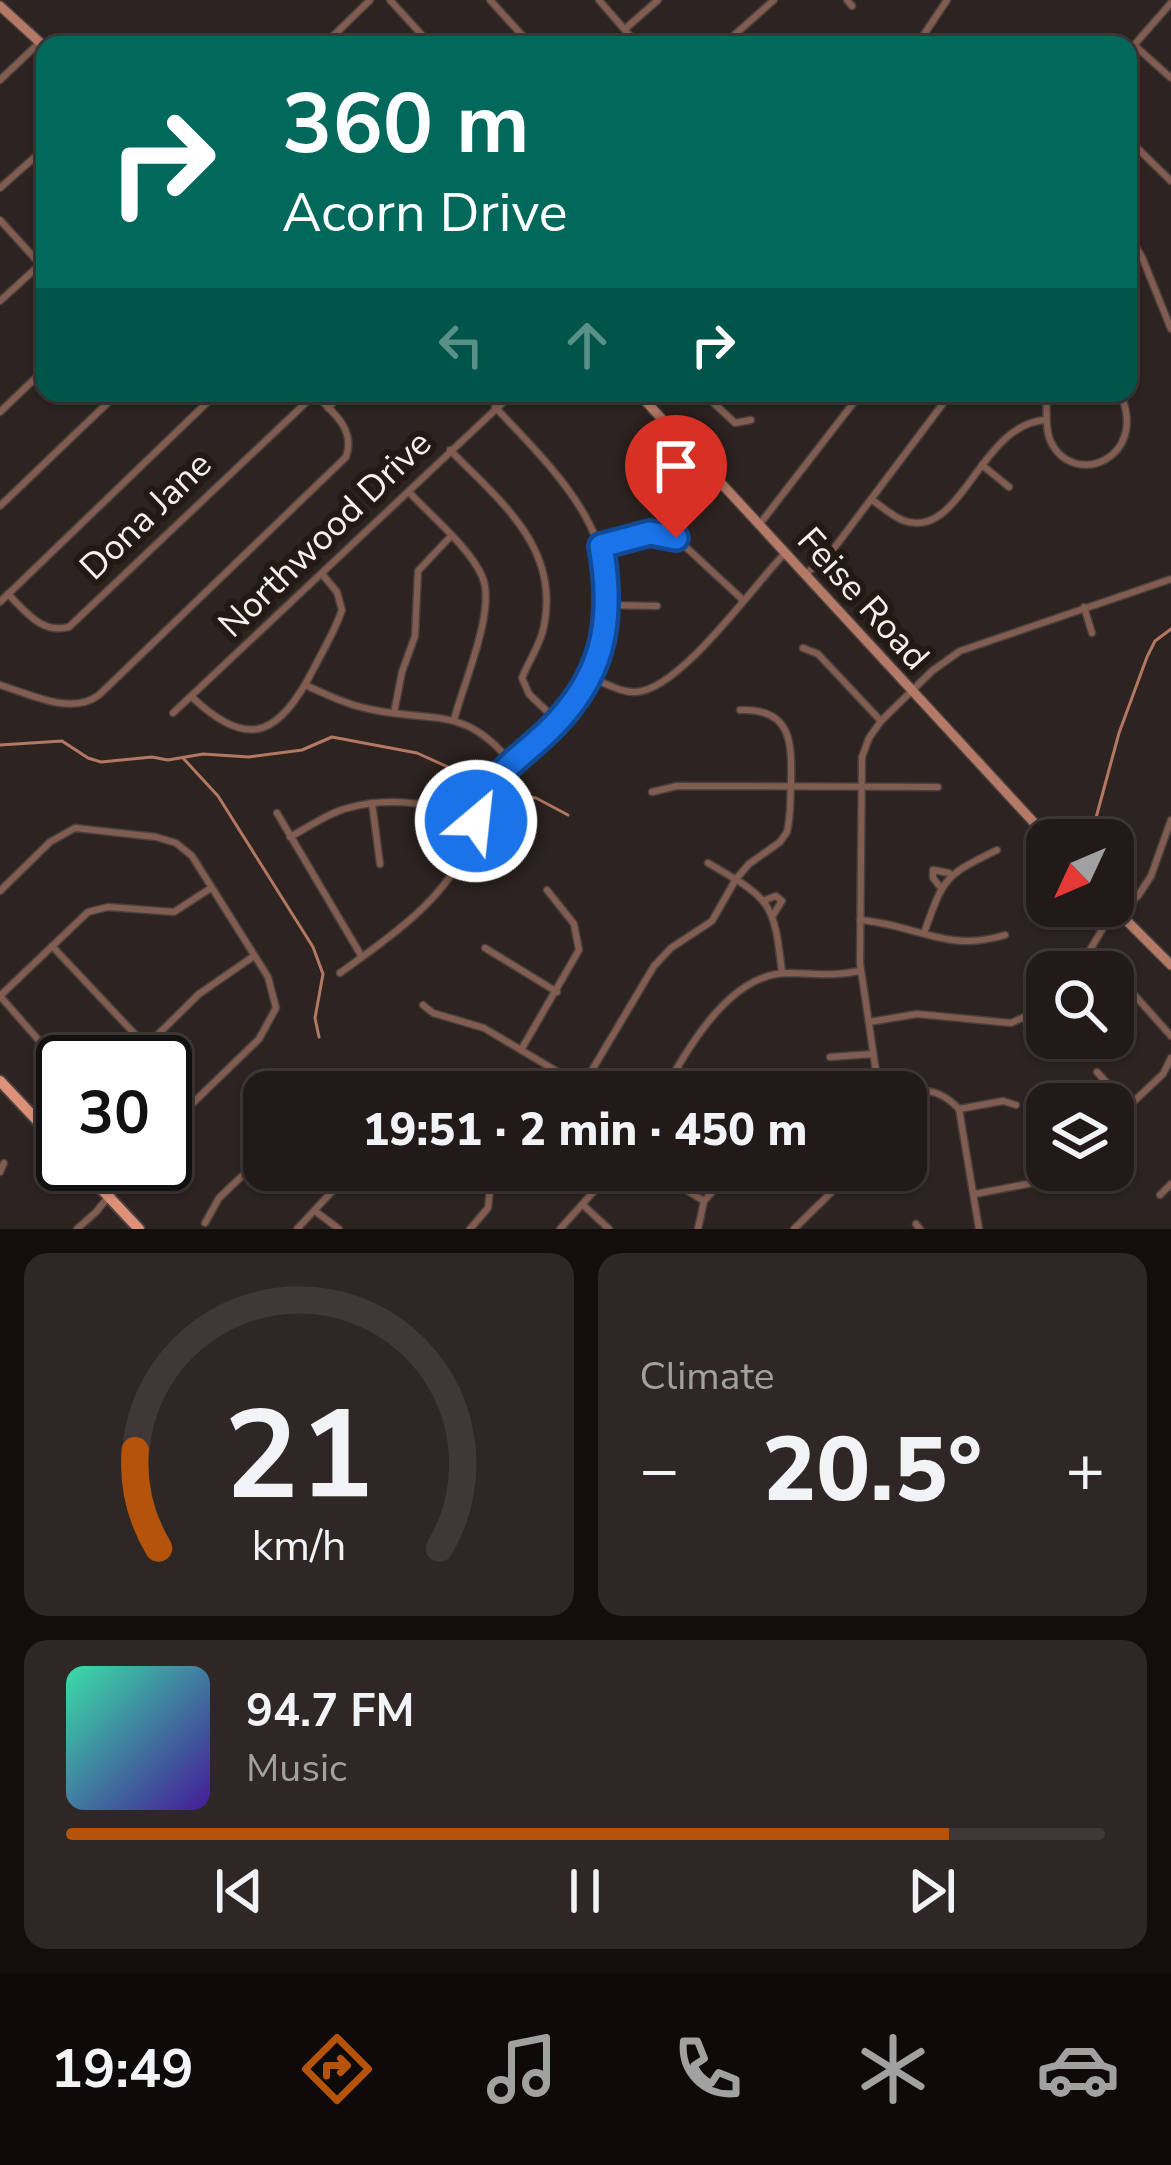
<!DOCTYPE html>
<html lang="en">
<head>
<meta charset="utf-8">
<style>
  :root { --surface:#221a18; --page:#2e2725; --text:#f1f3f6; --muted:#a2a1a2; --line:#3f3837; --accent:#b45309 }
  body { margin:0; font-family:"Nunito Sans",sans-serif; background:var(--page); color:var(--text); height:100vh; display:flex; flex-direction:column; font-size:45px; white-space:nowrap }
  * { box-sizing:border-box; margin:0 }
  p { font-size:39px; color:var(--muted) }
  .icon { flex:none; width:66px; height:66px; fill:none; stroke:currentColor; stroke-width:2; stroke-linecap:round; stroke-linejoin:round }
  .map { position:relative; height:1229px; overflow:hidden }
  .drawer { display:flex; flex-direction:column; gap:24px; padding:24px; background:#130e0d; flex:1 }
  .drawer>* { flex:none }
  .hud { position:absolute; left:36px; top:36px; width:1101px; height:366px; border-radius:24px; box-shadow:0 3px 9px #0004,0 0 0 3px var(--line); background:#00695c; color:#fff; overflow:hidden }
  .needle { width:78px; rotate:226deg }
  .tools { position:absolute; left:1026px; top:819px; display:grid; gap:24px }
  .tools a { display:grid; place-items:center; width:108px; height:108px; border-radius:24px; background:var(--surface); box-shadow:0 3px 9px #0004,0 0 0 3px var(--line); font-size:60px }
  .speed { position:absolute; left:36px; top:1035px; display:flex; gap:24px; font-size:60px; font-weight:700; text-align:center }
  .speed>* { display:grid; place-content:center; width:156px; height:156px; border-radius:50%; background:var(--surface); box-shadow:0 3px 9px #0004,0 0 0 3px var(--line); line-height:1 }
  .speed .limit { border:6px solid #111; border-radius:18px; background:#fff; color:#111 }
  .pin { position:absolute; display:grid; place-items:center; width:102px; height:102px; color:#fff; margin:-123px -51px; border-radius:50% 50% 50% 0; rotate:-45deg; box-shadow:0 0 12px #0007 }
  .pin .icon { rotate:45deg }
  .me { position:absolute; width:132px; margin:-66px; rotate:28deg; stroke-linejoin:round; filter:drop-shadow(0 0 9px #0008) }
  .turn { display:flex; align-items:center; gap:42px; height:252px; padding:0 48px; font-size:54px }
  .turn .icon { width:156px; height:156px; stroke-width:2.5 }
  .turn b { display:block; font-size:84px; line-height:102px }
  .lanes { display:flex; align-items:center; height:114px; padding:0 48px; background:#0003; justify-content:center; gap:60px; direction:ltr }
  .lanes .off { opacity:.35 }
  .big { font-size:90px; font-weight:800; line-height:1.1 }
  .drawer .tile { flex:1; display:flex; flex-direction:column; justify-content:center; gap:18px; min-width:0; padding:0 42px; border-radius:24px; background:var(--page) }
  .drawer .dial { align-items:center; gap:0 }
  .dial svg { height:312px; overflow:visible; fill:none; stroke:var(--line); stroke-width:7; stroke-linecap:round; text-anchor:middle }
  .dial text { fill:var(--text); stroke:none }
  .song { display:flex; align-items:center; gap:36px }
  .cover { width:144px; height:144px; border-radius:18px; background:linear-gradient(135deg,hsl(160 70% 55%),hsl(260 70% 35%)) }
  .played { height:12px; border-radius:6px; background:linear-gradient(90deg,var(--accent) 85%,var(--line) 85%) }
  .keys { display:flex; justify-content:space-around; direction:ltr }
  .heat { display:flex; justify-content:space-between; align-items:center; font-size:66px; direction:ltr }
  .drawer .tiles { flex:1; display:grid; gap:24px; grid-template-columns:1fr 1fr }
  .tile:last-child { grid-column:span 2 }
  .trip { position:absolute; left:243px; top:1071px; width:684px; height:120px; border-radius:24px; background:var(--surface); box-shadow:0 3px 9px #0004,0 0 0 3px var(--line); font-weight:800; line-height:120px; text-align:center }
  .tabs { display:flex; height:192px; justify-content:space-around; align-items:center; background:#0e0a0a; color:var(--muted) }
  .tabs .icon { width:84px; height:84px }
  .tabs .on { color:var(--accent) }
  .tabs b { font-size:54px; color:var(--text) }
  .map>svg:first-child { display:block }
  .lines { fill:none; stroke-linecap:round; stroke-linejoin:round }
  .stream { stroke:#b37864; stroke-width:3 }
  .minor-casing { stroke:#49403d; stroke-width:9 }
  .secondary-casing { stroke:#49403d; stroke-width:12 }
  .primary-casing { stroke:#49403d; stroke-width:14 }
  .minor { stroke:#815c50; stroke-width:6 }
  .secondary { stroke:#b57a67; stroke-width:9 }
  .primary { stroke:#dd9178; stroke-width:10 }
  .route-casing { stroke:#114b97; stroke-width:30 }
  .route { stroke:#1a73e8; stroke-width:21 }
  .labels { text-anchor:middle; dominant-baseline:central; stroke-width:12; stroke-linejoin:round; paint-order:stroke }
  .street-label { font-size:36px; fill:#f6efed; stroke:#231a16 }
</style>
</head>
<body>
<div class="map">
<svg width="1171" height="1229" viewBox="0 0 1171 1229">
  <rect width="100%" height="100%" fill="#2d2320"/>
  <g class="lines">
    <!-- stream -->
    <g class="stream">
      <path d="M0,745L62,741L88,758L101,762L152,757L168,760L203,754L249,757L302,750L332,737L417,753L481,782"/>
      <path d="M183,758L218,796L313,947L323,974L315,1018L319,1037"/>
      <path d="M512,794L536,798L568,815"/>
      <path d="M1090,840L1119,733L1147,657L1155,641L1171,629"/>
    </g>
    <!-- minor casing -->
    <g class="minor-casing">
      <g id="minor">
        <path d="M390,0L431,45"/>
        <path d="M490,0L531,45"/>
        <path d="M599,0L638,45"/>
        <path d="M847,0L852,6"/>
        <path d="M625,29L658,0"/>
        <path d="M324,45L370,0"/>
        <path d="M723,45L774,0"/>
        <path d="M917,45L947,0"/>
        <path d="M1134,45L1171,78"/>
        <path d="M1128,52L1171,3"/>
        <path d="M0,80L39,43"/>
        <path d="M1128,139L1171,181"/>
        <path d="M0,188L45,148"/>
        <path d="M0,220L40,264"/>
        <path d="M1128,234L1142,257L1171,329"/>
        <path d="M0,301L45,260"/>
        <path d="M703,393L735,423L751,420"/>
        <path d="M1046,393C1048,409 1044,425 1050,440C1072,490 1150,459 1120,393"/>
        <path d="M328,408L342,393"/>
        <path d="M0,412L45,369"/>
        <path d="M450,450C500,501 560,547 544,626C541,644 529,660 522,678L529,694L558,722"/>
        <path d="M982,465L1009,487"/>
        <path d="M409,492C430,515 470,548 482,576C497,609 463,684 454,720"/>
        <path d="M871,499C881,506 891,515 902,520C961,544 979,423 1046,420"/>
        <path d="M0,506L118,393"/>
        <path d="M759,525L861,393"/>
        <path d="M601,546L650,533L676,538L743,600"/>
        <path d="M805,575L835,547L951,393"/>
        <path d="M8,594C26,612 41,634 69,627L315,394"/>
        <path d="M0,602L217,393"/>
        <path d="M608,605L657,606"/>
        <path d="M1084,607L1092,633"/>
        <path d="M803,648L818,654L881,721"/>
        <path d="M591,678C605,683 622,693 636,692C680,690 753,586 785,553"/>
        <path d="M0,685C30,694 71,716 99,695L346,457C356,428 332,412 314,393"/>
        <path d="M305,685C326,694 347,705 369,709C432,723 463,705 509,760"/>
        <path d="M193,698C250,752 280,733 313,670C323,650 335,631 342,610L337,592L322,574"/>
        <path d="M173,713L513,393"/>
        <path d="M394,713L402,672L415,636L418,571L450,537"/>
        <path d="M652,792L677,786L938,787"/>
        <path d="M372,803L380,864"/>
        <path d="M277,813L362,957"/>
        <path d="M290,837C309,827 328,813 348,808C404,792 482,810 523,849"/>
        <path d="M708,863C770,899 774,900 782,973"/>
        <path d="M941,888L933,878V870L949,873"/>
        <path d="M0,891L50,842L75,828L156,837L176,843L192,856L268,977L276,1008L259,1039L165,1130"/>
        <path d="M765,900L776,896L782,901L773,915"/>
        <path d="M860,920C918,925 947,953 1005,935"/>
        <path d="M924,933C944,877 944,876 997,850"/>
        <path d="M52,946L146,1046"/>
        <path d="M485,948L557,992"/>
        <path d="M1087,952L1105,962L1171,1036"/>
        <path d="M1077,972L1106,923L1138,896L1151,876L1171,820"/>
        <path d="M340,973C384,941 440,904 464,853C475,829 478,799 495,777C518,748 552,732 575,702C591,679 600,654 605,626C622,532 554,470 495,407"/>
        <path d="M0,996L88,912L108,907L174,912L211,888"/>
        <path d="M0,996L63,1068"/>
        <path d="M423,1005L433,1013L484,1028L580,1085"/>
        <path d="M869,1022L917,1014L1011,1023L1047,1007"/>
        <path d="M521,1050L579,950L574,924L547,890"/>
        <path d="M830,1057L873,1054"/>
        <path d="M130,1062L199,994L254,956"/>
        <path d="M1097,1072L1128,1106"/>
        <path d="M402,1089L436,1087L448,1092"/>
        <path d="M579,1092L654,966L671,948L712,921L736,879L749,864L780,842L787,832C791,816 790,800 791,783C792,743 792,708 740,710"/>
        <path d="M663,1092C688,1049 728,975 786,973C815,973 830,977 860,971"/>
        <path d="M879,1092L860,963L862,757L869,738L881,721L932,671L960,651L1171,579"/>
        <path d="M906,1093C929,1088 943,1092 959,1109L979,1229"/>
        <path d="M959,1109L1003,1101L1016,1105"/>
        <path d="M1113,1121L1163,1074L1171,1058"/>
        <path d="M394,1170H406"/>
        <path d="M654,1170L704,1201L698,1229"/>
        <path d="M0,1172L4,1163"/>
        <path d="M975,1194L1038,1182L1059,1170"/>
        <path d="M1160,1195L1171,1184"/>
        <path d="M704,1201L732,1170"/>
        <path d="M583,1205L609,1229"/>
        <path d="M315,1211L339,1229"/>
        <path d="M205,1223L219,1198L264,1155"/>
        <path d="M916,1224L920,1229"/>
        <path d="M77,1229L96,1212L135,1164"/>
        <path d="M297,1229L352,1170"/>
        <path d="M470,1229L488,1208L492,1170"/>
        <path d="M560,1229L613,1170"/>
        <path d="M794,1229L854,1170"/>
      </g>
    </g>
    <!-- secondary casing -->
    <g class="secondary-casing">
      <g id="secondary">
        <path d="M0,6L45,47"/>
        <path d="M638,393L1050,840"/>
        <path d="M1112,906L1171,965"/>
      </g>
    </g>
    <!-- primary casing -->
    <g class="primary-casing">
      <g id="primary">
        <path d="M0,1081L63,1148"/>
        <path d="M78,1164L139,1229"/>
      </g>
    </g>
    <!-- minor -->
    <use href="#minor" class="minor"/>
    <!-- secondary -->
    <use href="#secondary" class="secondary"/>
    <!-- primary -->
    <use href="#primary" class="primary"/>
  </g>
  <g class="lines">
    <!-- route casing -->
    <g class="route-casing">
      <path id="route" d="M476,821C494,771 507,769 544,735C603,680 615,624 601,546L650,533L676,538"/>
    </g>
    <!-- route -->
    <use href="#route" class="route"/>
  </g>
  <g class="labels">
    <!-- street labels -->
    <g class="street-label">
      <text transform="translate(146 516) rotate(-44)">Dona Jane</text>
      <text transform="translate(325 534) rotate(-44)">Northwood Drive</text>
      <text transform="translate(863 599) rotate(48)">Feise Road</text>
    </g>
  </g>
</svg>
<div class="tools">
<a><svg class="needle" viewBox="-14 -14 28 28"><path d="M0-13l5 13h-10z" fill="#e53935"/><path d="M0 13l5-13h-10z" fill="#a2a1a2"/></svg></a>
<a><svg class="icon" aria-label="search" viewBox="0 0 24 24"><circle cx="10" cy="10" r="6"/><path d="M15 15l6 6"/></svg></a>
<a><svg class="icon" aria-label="layers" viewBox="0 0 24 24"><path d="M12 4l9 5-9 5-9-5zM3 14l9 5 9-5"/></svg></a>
</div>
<div class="speed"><div class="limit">30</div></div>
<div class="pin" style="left:676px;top:538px;background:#d93025"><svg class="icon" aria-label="arrive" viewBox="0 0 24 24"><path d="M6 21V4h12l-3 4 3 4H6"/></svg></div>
<svg class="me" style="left:476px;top:821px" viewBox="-20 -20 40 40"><circle r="17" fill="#1a73e8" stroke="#fff" stroke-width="3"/><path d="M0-11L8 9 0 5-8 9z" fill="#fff"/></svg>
<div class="trip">19:51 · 2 min · 450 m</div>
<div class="hud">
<div class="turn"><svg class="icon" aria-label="right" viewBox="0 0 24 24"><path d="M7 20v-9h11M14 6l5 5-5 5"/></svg><div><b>360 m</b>Acorn Drive</div></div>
<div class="lanes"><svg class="icon off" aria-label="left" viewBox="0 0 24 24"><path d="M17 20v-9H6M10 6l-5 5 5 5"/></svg><svg class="icon off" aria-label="ahead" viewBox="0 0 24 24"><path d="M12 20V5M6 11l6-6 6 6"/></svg><svg class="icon" aria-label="right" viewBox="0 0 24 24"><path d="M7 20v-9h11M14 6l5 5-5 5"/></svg></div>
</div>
</div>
<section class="drawer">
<div class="tiles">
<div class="tile dial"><svg viewBox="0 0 100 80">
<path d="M14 69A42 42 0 1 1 86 69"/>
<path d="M14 69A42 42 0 0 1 8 44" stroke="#b45309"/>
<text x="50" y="56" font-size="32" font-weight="700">21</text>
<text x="50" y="72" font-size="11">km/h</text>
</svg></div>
<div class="tile"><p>Climate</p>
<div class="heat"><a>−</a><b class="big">20.5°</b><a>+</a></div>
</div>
<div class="tile">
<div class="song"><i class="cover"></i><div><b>94.7 FM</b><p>Music</p></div></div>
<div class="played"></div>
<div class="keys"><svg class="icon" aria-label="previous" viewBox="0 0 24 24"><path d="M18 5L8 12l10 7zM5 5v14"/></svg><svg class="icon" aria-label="pause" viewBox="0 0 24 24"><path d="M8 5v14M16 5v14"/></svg><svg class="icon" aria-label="next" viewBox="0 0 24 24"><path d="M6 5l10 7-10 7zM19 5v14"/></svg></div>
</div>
</div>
</section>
<nav class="tabs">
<b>19:49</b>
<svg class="icon on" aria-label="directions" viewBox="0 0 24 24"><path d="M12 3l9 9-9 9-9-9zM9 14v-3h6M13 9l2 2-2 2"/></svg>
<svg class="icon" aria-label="music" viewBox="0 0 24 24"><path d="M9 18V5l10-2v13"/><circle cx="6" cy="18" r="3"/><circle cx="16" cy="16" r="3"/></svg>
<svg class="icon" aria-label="phone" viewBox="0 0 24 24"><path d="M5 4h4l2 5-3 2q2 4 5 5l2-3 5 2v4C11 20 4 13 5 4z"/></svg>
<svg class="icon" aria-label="climate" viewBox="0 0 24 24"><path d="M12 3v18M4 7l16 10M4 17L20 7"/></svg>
<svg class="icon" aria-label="car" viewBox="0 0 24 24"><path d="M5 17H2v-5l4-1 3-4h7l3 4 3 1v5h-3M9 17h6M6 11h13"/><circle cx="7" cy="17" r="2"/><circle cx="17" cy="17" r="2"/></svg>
</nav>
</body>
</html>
